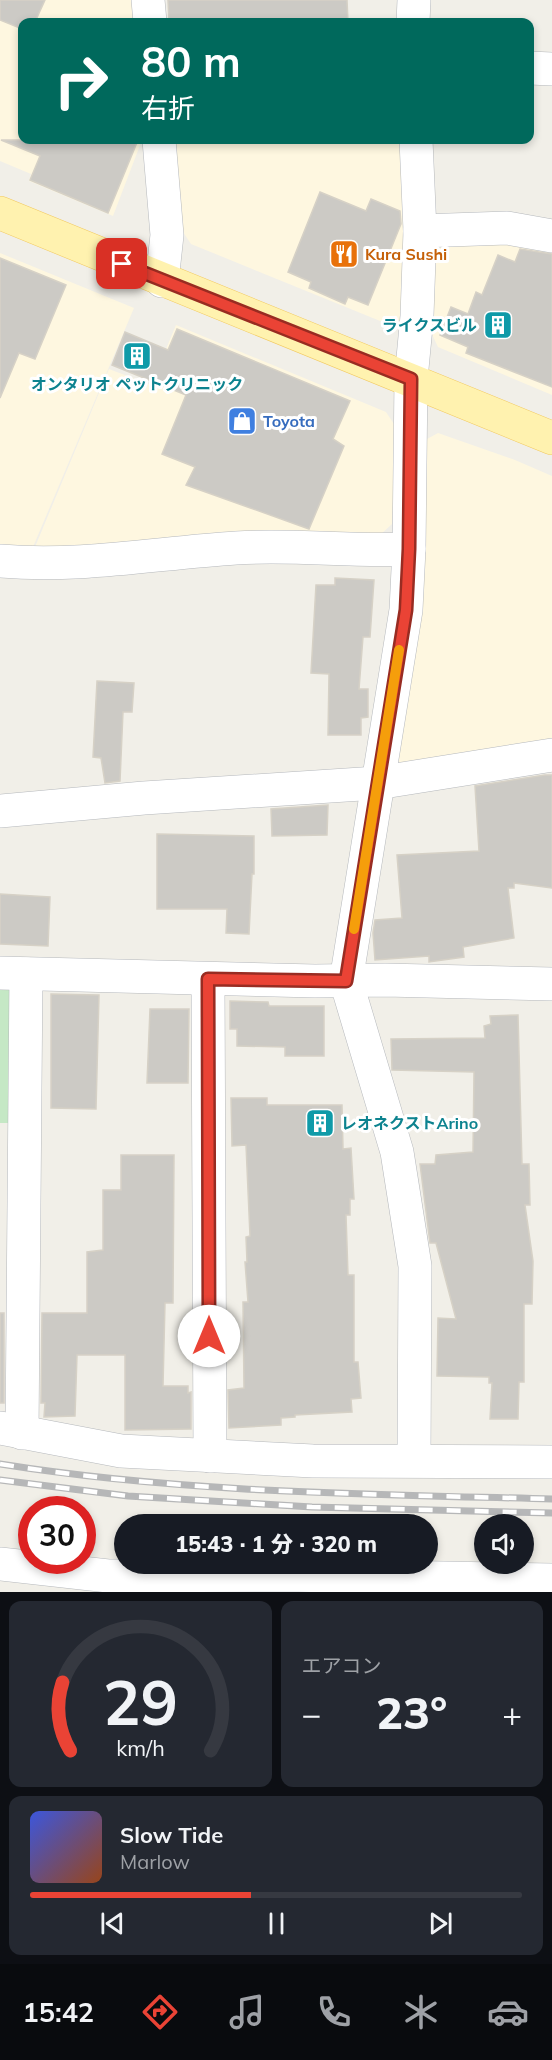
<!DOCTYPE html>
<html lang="ja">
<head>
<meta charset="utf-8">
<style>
  :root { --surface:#171b24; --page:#242831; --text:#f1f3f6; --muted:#9ea1a6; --line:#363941; --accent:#ea4335 }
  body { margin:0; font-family:Mulish,"Noto Sans JP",sans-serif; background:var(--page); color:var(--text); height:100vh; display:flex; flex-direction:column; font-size:22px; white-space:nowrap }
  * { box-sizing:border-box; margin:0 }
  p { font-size:20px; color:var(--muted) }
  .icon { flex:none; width:33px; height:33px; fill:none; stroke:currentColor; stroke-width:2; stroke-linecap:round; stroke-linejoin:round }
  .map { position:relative; height:1592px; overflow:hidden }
  .side { display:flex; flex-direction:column; gap:9px; padding:9px; background:#0d0f14; flex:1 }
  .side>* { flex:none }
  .banner { position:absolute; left:18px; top:18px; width:516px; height:126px; border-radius:12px; box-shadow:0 3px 9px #0003; background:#00695c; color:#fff; overflow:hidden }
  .buttons { position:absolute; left:474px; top:1514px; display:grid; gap:12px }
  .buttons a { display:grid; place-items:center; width:60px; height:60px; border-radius:50%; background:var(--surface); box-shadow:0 3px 9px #0003; font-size:30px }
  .speed { position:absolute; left:18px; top:1496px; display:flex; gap:12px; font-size:30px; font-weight:700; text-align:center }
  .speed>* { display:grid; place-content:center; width:78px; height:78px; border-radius:50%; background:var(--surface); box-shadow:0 3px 9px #0003; line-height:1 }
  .speed .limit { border:9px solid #d22; background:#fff; color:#111 }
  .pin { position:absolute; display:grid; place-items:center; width:51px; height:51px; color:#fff; margin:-26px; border-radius:12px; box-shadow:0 3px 9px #0006 }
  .me { position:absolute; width:66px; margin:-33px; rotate:0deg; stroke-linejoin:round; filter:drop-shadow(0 0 4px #0008) }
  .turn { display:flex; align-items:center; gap:21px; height:126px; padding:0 24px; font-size:27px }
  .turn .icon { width:78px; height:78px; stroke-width:2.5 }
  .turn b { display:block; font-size:42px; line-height:51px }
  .big { font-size:45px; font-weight:800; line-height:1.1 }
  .side .widget { flex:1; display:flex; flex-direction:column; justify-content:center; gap:9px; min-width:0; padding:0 21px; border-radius:12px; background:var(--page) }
  .side .dial { align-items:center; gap:0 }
  .dial svg { height:156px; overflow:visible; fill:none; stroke:var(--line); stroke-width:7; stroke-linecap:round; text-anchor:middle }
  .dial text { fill:var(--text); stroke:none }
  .song { display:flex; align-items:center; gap:18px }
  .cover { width:72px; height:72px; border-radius:9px; background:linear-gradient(135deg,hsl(230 70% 55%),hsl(20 70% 35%)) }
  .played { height:6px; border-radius:3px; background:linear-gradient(90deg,var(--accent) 45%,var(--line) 45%) }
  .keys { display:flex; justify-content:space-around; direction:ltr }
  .heat { display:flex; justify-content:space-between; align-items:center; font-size:33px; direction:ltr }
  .side .tiles { flex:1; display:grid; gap:9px; grid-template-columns:1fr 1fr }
  .widget:last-child { grid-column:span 2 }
  .trip { position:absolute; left:114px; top:1514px; width:324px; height:60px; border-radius:30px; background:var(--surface); box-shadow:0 3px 9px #0003; font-weight:800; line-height:60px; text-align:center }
  .dock { display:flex; height:96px; justify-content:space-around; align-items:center; background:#090b0e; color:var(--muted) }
  .dock .icon { width:42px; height:42px }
  .dock .current { color:var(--accent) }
  .dock b { font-size:27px; color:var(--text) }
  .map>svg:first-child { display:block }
  .commercial { fill:#fef7e0 }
  .green { fill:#c5e8c5 }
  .building { fill:#cccac5; stroke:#d6d1c6; stroke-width:1.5 }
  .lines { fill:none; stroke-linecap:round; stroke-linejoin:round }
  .minor-casing { stroke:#b5b8bc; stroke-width:34 }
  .major-casing { stroke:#f2c960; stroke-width:34 }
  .minor { stroke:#fff; stroke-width:33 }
  .major { stroke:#fff2af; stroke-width:33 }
  .rail-casing { stroke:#b6b7b8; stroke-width:7 }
  .rail { stroke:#fff; stroke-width:4.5; stroke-dasharray:14; stroke-linecap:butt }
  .route-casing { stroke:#982c22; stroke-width:15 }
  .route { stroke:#ea4335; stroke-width:10 }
  .slow { stroke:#f59e0b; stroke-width:10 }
  .labels { text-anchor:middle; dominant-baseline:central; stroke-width:6; stroke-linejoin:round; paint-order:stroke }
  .food-label { font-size:16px; font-weight:bold; fill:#c56008; stroke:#fff; text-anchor:start }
  .culture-label { font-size:16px; font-weight:bold; fill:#0d838f; stroke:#fff; text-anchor:end }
  .shop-label { font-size:16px; font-weight:bold; fill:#366cbe; stroke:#fff; text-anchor:start }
</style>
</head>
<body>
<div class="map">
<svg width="552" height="1592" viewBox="0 0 552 1592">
  <rect width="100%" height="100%" fill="#f1efe8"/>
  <!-- commercial -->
  <g class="commercial">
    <path d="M0,0H135L136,22H22V140H142L113,216L29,181L31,174L0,161Z"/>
    <path d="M176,140H407L403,318L390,325L191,244L181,229Z"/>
    <path d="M447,240L552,243V395L438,347L428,326L434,254Z"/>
    <path d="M0,253L134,308L33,547L0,545Z"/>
    <path d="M176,325L386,412L396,427L392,524L379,536L35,547L109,369L151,385Z"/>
    <path d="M438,433L515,460L552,476V746L405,769L396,759L420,608L427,439Z"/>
  </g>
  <!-- green -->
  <path class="green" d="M0,981L15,992L13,1123H0Z"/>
  <!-- building -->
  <g class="building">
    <path d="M0,0H45L35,22H22V29L0,20Z"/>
    <path d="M168,0H347L348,22H169Z"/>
    <path d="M1,140H138L108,213L30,180L40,156Z"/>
    <path d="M320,192L366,211L371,199L400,211L401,224L368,305L348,297L345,304L309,288L311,282L288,272Z"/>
    <path d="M520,249L552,254V387L466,353L468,347L440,335L451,307L468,314L476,292L482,295L498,255L515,262Z"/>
    <path d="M0,258L66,285L35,359L19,353L0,398Z"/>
    <path d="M177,329L350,401L333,439L344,446L309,529L186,485L195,467L162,454L186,395L112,365L125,332L168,350Z"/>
    <path d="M335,578L374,580L370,637H363L359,689H368V717L361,718V735H328L329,674L311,673L316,585H335Z"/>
    <path d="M97,681L134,683L132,712H123L120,781L105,783L101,758L93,757Z"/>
    <path d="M545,775H552V888L514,883V888H508L514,938L463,947L464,957L429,962V956L375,960L373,933L375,920L402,918L397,855L479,851L475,786Z"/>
    <path d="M328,805L327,835L272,836L271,809Z"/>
    <path d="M157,834L254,836V874H252L249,934L226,933L227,909H157Z"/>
    <path d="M0,894L50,897L48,946L0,944Z"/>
    <path d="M51,994L99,995L96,1109L51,1108Z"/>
    <path d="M230,1001L268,1002L269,1006H324V1056H285V1047L237,1046V1029H230Z"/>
    <path d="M150,1009H189L188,1083H147Z"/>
    <path d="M518,1015L522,1164H529L530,1205H525L533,1261L532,1304H524V1382H519L518,1419H490L492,1383H489V1377L437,1376L438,1318L456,1319L436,1243H430L420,1164H435L436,1155L473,1152L474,1072L392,1070L391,1039L485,1038L484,1026L491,1024L490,1016Z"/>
    <path d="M231,1098H267V1105H342L343,1149L351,1148L354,1199H350V1215H346L348,1275H354V1362H358L361,1398L351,1399L352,1412L295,1415V1417L281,1418V1425L229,1428L228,1390L244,1388L243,1302H248L245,1262H247L246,1237L250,1236L246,1145L232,1146Z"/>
    <path d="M121,1155H174L173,1303H165L163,1386H188V1393L191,1392V1429L125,1430V1355H77L75,1416L44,1417L45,1403H41L42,1313H87V1252L103,1250V1190H121Z"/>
    <rect x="0" y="1313" width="4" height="90"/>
  </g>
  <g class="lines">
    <!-- minor casing -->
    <g class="minor-casing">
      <g id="minor">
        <path d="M148,0L150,22"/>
        <path d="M413,22L414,0"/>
        <path d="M530,68L552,69"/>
        <path d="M159,140L167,235L162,281"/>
        <path d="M420,231L507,228L552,236"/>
        <path d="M0,561C79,568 157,553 236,548C294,544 352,552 409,549"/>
        <path d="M0,811L144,798L377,783L552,755"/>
        <path d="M0,973L315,981L385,980L552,984"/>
        <path d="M208,979L210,1456"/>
        <path d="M0,1428L121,1451L313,1461L552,1462"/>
        <path d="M22,1433L26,974"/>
        <path d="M414,1460L415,1266L397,1152L346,981L406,610L409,549L411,379L417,316L420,231L416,140"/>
        <path d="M0,1564L108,1576L285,1575L552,1580"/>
      </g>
    </g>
    <!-- major casing -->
    <g class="major-casing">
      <path id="major" d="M0,213L552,438"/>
    </g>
    <!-- minor -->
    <use href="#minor" class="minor"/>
    <!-- major -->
    <use href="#major" class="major"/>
    <!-- rail casing -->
    <g class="rail-casing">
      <g id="rail">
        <path d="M0,1464C183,1493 367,1494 552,1499"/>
        <path d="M0,1480L128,1496L312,1507L552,1513"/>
      </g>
    </g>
    <!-- rail -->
    <use href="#rail" class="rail"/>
  </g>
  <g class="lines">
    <!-- route casing -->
    <g class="route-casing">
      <path id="route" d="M122,264L411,379L409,549L406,610L346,981L208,979L209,1336"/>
    </g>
    <!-- route -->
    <use href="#route" class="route"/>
    <!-- slow -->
    <path class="slow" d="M354,929L399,650"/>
  </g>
  <!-- icons -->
  <defs>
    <g id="restaurant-square" transform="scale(1.5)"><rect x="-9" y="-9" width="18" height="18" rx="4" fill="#e8710a" stroke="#fff"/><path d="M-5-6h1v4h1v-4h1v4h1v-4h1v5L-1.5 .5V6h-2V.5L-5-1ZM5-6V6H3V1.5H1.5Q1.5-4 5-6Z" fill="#fff"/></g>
    <g id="building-square" transform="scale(1.5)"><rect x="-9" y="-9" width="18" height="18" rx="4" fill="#0f9aa8" stroke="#fff"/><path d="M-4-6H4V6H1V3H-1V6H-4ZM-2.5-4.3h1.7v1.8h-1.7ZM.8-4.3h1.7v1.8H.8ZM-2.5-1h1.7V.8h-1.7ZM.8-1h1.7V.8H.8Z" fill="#fff"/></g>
    <g id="shop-square" transform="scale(1.5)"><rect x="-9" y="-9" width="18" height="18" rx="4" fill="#3f7fe0" stroke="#fff"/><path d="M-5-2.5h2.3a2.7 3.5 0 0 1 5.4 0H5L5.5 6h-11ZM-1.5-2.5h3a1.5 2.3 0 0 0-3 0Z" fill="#fff"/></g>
  </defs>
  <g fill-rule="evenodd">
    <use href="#restaurant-square" x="344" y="254"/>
    <use href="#building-square" x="498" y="325"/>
    <use href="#building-square" x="137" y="356"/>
    <use href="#shop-square" x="242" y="421"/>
    <use href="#building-square" x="320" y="1123"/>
  </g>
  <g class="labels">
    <!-- food labels -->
    <g class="food-label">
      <text x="365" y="254">Kura Sushi</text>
    </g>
    <!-- culture labels -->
    <g class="culture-label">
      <text x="477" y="325">ライクスビル</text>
      <text x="137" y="384" text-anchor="middle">オンタリオ ペットクリニック</text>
      <text x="341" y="1123" text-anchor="start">レオネクストArino</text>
    </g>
    <!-- shop labels -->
    <g class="shop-label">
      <text x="263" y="421">Toyota</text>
    </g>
  </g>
</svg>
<div class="buttons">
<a><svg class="icon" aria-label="sound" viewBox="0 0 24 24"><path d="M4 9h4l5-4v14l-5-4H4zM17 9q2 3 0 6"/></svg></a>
</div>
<div class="speed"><div class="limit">30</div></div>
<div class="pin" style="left:122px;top:264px;background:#d93025"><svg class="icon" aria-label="arrive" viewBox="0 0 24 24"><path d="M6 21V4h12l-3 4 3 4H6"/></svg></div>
<svg class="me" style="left:209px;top:1336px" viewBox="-20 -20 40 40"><circle r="19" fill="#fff"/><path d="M0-13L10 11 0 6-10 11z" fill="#ea4335"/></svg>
<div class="trip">15:43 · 1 分 · 320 m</div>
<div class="banner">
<div class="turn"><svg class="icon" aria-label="right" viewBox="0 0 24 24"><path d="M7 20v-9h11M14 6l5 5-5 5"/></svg><div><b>80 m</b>右折</div></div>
</div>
</div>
<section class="side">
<div class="tiles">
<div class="widget dial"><svg viewBox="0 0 100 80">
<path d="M14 69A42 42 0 1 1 86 69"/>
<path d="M14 69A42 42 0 0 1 10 34" stroke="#ea4335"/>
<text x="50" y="56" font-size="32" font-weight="700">29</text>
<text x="50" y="72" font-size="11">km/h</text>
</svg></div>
<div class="widget"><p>エアコン</p>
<div class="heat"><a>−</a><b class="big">23°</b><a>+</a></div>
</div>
<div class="widget">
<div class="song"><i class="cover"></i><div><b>Slow Tide</b><p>Marlow</p></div></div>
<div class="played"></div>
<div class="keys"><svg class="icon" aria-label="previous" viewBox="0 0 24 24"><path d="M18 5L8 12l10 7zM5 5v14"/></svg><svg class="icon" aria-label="pause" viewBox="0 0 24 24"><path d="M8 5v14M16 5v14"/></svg><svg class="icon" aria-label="next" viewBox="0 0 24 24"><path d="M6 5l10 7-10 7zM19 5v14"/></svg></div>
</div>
</div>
</section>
<nav class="dock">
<b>15:42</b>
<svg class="icon current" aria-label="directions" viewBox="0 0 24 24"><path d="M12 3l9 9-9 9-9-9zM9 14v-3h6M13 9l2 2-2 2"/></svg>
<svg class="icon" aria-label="music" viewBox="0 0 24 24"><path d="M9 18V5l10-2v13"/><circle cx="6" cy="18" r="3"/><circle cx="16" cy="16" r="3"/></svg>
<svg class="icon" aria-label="phone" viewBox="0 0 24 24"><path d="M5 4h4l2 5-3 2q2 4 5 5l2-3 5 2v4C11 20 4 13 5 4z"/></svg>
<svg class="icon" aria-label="climate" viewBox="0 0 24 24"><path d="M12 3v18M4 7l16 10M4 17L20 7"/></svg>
<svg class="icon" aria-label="car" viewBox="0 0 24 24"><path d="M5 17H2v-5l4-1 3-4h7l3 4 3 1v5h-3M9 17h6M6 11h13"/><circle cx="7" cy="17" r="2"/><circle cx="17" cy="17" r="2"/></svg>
</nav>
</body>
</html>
